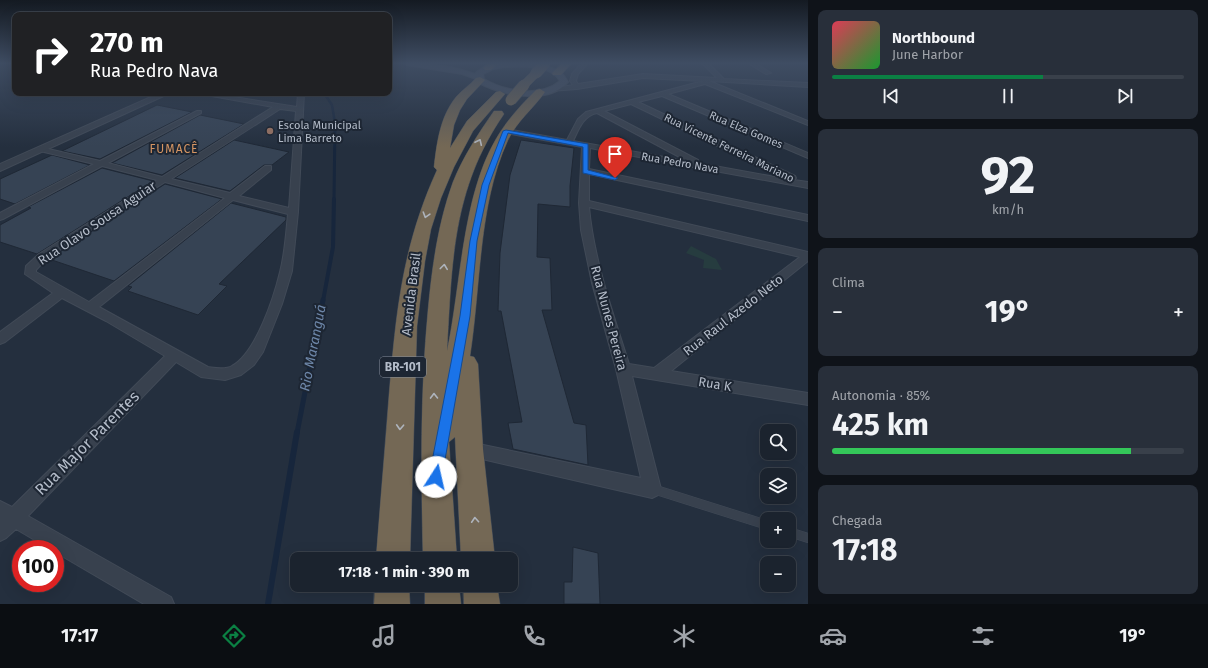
<!DOCTYPE html>
<html lang="pt">
<head>
<meta charset="utf-8">
<style>
  :root { --surface:#1b232e; --page:#282f3a; --text:#f1f3f6; --muted:#a0a4aa; --line:#39404a; --accent:#0b8043 }
  body { margin:0; font-family:"Fira Sans",sans-serif; background:var(--page); color:var(--text); height:100vh; display:flex; flex-direction:column; font-size:15px; white-space:nowrap }
  * { box-sizing:border-box; margin:0 }
  p { font-size:13px; color:var(--muted) }
  .icon { flex:none; width:22px; height:22px; fill:none; stroke:currentColor; stroke-width:2; stroke-linecap:round; stroke-linejoin:round }
  .map { position:relative; flex:1; overflow:hidden }
  .sheet { display:flex; flex-direction:column; gap:10px; padding:10px; background:#0f1319; width:400px }
  .sheet>* { flex:none }
  .banner { position:absolute; left:12px; top:12px; width:380px; height:84px; border-radius:8px; box-shadow:0 4px 16px #0002,0 0 0 1px var(--line); background:#202124; color:#fff; overflow:hidden }
  .buttons { position:absolute; left:760px; top:424px; display:grid; gap:8px }
  .buttons a { display:grid; place-items:center; width:36px; height:36px; border-radius:8px; background:var(--surface); box-shadow:0 4px 16px #0002,0 0 0 1px var(--line); font-size:20px }
  .speed { position:absolute; left:12px; top:540px; display:flex; gap:8px; font-size:20px; font-weight:700; text-align:center }
  .speed>* { display:grid; place-content:center; width:52px; height:52px; border-radius:50%; background:var(--surface); box-shadow:0 4px 16px #0002,0 0 0 1px var(--line); line-height:1 }
  .speed .limit { border:6px solid #d22; background:#fff; color:#111 }
  .pin { position:absolute; display:grid; place-items:center; width:34px; height:34px; color:#fff; margin:-41px -17px; border-radius:50% 50% 50% 0; rotate:-45deg; box-shadow:0 0 4px #0007 }
  .pin .icon { rotate:45deg }
  .me { position:absolute; width:44px; margin:-22px; rotate:10deg; stroke-linejoin:round; filter:drop-shadow(0 0 3px #0008) }
  .turn { display:flex; align-items:center; gap:14px; height:84px; padding:0 12px; font-size:18px }
  .turn .icon { width:52px; height:52px; stroke-width:2.5 }
  .turn b { display:block; font-size:28px; line-height:34px }
  .big { font-size:30px; font-weight:700; line-height:1.1 }
  .sheet .card { flex:1; display:flex; flex-direction:column; justify-content:center; gap:6px; min-width:0; padding:0 14px; border-radius:8px; background:var(--page) }
  .sheet .dial { align-items:center; gap:0 }
  .dial b { font-size:52px; line-height:1 }
  .song { display:flex; align-items:center; gap:12px }
  .cover { width:48px; height:48px; border-radius:6px; background:linear-gradient(135deg,hsl(350 70% 55%),hsl(130 70% 35%)) }
  .played { height:4px; border-radius:2px; background:linear-gradient(90deg,var(--accent) 60%,var(--line) 60%) }
  .keys { display:flex; justify-content:space-around; direction:ltr }
  .heat { display:flex; justify-content:space-between; align-items:center; font-size:22px; direction:ltr }
  .charge { height:6px; border-radius:3px; background:linear-gradient(90deg,#34c759 85%,var(--line) 0) }
  .trip { position:absolute; left:290px; top:552px; width:228px; height:40px; border-radius:8px; background:var(--surface); box-shadow:0 4px 16px #0002,0 0 0 1px var(--line); font-weight:700; line-height:40px; text-align:center }
  .tabs { display:flex; height:64px; justify-content:space-around; align-items:center; background:#0b0e12; color:var(--muted) }
  .tabs .icon { width:28px; height:28px }
  .tabs .on { color:var(--accent) }
  .tabs b { font-size:18px; color:var(--text) }
  main { display:flex; flex:1; min-height:0 }
  .map>svg:first-child { display:block }
  .green { fill:#263c3f }
  .lines { fill:none; stroke-linecap:round; stroke-linejoin:round }
  .stream-far4 { stroke:#17263c; stroke-width:2.5 }
  .stream-far3 { stroke:#17263c; stroke-width:3 }
  .stream-far2 { stroke:#17263c; stroke-width:4 }
  .stream-far1 { stroke:#17263c; stroke-width:5 }
  .stream { stroke:#17263c; stroke-width:6 }
  .building { fill:#364354; stroke:#1f2835 }
  .service-casing { stroke:#414a57; stroke-width:10 }
  .minor-casing { stroke:#414a57; stroke-width:2 }
  .tertiary-casing { stroke:#414a57; stroke-width:2 }
  .secondary-casing { stroke:#414a57; stroke-width:2 }
  .motorway-casing { stroke:#434c59; stroke-width:1 }
  .service { stroke:#38414e; stroke-width:9 }
  .minor { fill:#38414e; fill-rule:evenodd }
  .tertiary { fill:#38414e; fill-rule:evenodd }
  .secondary { fill:#465061; fill-rule:evenodd }
  .motorway { fill:#746855; fill-rule:evenodd }
  .motorway-bridge-casing { stroke:#434c59; stroke-width:12; stroke-linecap:butt }
  .motorway-bridge { stroke:#746855; stroke-width:11 }
  .oneway { stroke:#aeb4bd }
  .route { fill:#1a73e8; stroke:#114b97 }
  .education-dot { fill:#8d6e63; stroke:#1d2633; stroke-width:1.5 }
  .labels { text-anchor:middle; dominant-baseline:central; stroke-width:4; stroke-linejoin:round; paint-order:stroke }
  .far-poi-label { font-size:11px; fill:#b4bcc9; stroke:#1d2633; text-anchor:start }
  .far-street-label { font-size:11px; fill:#b4bcc9; stroke:#1d2633 }
  .far-neighbourhood-label { font-size:12px; letter-spacing:1px; fill:#d59563; stroke:#1d2633 }
  .shield { fill:#1d2633; stroke:#878f9c; stroke-width:1 }
  .shield-label { font-size:12px; font-weight:bold; fill:#b4bcc9 }
  .street-label { font-size:13px; fill:#b4bcc9; stroke:#1d2633 }
  .water-label { font-size:14px; font-style:italic; fill:#6d86a8; stroke:#1d2633 }
  .near-street-label { font-size:16px; fill:#b4bcc9; stroke:#1d2633 }
</style>
</head>
<body>
<main>
<div class="map">
<svg width="808" height="604" viewBox="0 0 808 604">
  <rect width="100%" height="100%" fill="#242f3e"/>
  <!-- green -->
  <path class="green" d="M691,246L716,259L722,270L703,268L704,260L686,253Z"/>
  <g class="lines">
    <!-- stream-far4 -->
    <path class="stream-far4" d="M324,93L332,105L335,123"/>
    <!-- stream-far3 -->
    <path class="stream-far3" d="M334,200L335,122"/>
    <!-- stream-far2 -->
    <path class="stream-far2" d="M323,301L333,247L334,199"/>
    <!-- stream-far1 -->
    <path class="stream-far1" d="M297,433L323,300"/>
    <!-- stream -->
    <path class="stream" d="M268,604L297,432"/>
  </g>
  <!-- building -->
  <g class="building">
    <path d="M157,105L192,112L100,159L62,151Z"/>
    <path d="M200,115L244,124L162,175L112,163Z"/>
    <path d="M234,140L289,152L272,165H264L230,191L175,178Z"/>
    <path d="M521,140L574,148L570,186V207L538,204L537,257L550,258L552,310H542L574,423L586,425L588,465L513,449L508,423L522,422L501,311H498L500,253L510,175Z"/>
    <path d="M52,155L90,165L15,204L0,199V179Z"/>
    <path d="M102,168L153,181L37,254L0,242V225L31,208L28,207Z"/>
    <path d="M165,184L222,199L114,281L49,259Z"/>
    <path d="M231,203L286,217V220L219,284L227,286L198,315L128,291L132,287L128,286Z"/>
    <path d="M573,547L598,553L600,604H564V582H572Z"/>
  </g>
  <g class="lines">
    <!-- service casing -->
    <g class="service-casing">
      <g id="service">
        <path d="M653,489L767,525"/>
        <path d="M789,532L808,538"/>
      </g>
    </g>
    <!-- minor casing -->
    <g class="minor-casing">
      <g id="minor">
        <path d="M582,63H588L578,74L576,81L578,84L643,74L717,78L702,63H708L724,79L808,83V87L709,81L808,121V125L705,84L668,94L808,153V158L662,96L638,102L795,176L796,178L794,180L808,182V188L590,148L589,169L808,215V221L589,174V201L808,252V261L671,371L808,393V405L632,376L661,489L658,495L652,498L469,456L463,454L461,449L463,444L469,442L641,478L616,369L592,283L581,230L579,203L582,147L506,133L502,131L506,129L567,140L578,119L586,112L703,81L643,78L577,89L550,91V89L573,85L570,81L572,74ZM631,104L786,179L698,163V160L604,111ZM597,113L687,161L573,141C579,129 583,116 597,113ZM589,207L800,257L654,368L629,364C613,313 594,261 589,207Z"/>
        <path d="M748,63H755L771,73L766,74Z"/>
        <path d="M195,93H209L297,107L298,93H304L298,212L292,271L282,304L263,352L254,365L241,375L225,380L201,377L176,362L28,516L171,597L174,604H144L55,552V549H50L16,529L6,538L0,541V501L12,507L165,356L106,321L62,298L5,342L0,344V332L53,293L25,274L26,266L39,254L157,180L102,166L3,219L0,220V213L94,164L40,151V147L100,161L197,111H201V113L108,163L162,177L273,107ZM280,109L296,111L289,208L239,196L271,170V166H265L230,193L171,179ZM165,182L225,198L89,302L36,272V270L47,258ZM233,200L288,214C286,233 285,253 280,272C274,297 256,353 232,366C225,370 216,368 208,367L99,307Z"/>
      </g>
    </g>
    <!-- tertiary casing -->
    <g class="tertiary-casing">
      <path id="tertiary" d="M160,93H170L0,171V164Z"/>
    </g>
    <!-- secondary casing -->
    <g class="secondary-casing">
      <path id="secondary" d="M404,63C427,63 453,66 475,74C489,57 541,60 558,71C563,73 565,77 568,82C547,106 501,95 477,82L476,79L462,74L407,65ZM504,67C521,66 550,64 560,81C539,98 505,91 484,79L483,74L493,69Z"/>
    </g>
    <!-- motorway casing -->
    <g class="motorway-casing">
      <g id="motorway">
        <path d="M488,63H499L491,70H485L483,68Z"/>
        <path d="M562,63H572L561,75H553L552,73Z"/>
        <path d="M536,70L541,73L540,75L528,87H520L519,85L520,83L532,71Z"/>
        <path d="M480,77L485,80L467,99L460,110L454,125L450,148L467,121L496,92L500,91L505,94L473,131L454,167L441,198L431,229L425,261L417,326L410,559H376C380,504 385,450 389,395C396,312 402,247 437,170L434,167C437,142 440,117 456,97C462,90 470,85 476,78Z"/>
        <path d="M540,89L545,92C533,109 517,121 508,140C478,205 481,286 470,356L474,357L478,364L483,449L495,559H461L455,437L449,442L457,559H423C421,475 420,394 428,310C432,267 438,223 453,182C463,157 478,134 494,111H502L504,114C452,189 452,263 447,351C461,285 462,197 496,139C507,120 521,105 536,90Z"/>
        <path d="M375,585H409L410,604H374Z"/>
        <path d="M425,585H459L461,604H425Z"/>
        <path d="M463,585H497L500,604H464Z"/>
      </g>
    </g>
    <!-- service -->
    <use href="#service" class="service"/>
    <!-- minor -->
    <use href="#minor" class="minor"/>
    <!-- tertiary -->
    <use href="#tertiary" class="tertiary"/>
    <!-- secondary -->
    <use href="#secondary" class="secondary"/>
    <!-- motorway -->
    <use href="#motorway" class="motorway"/>
    <!-- motorway-bridge casing -->
    <g class="motorway-bridge-casing">
      <g id="motorway-bridge">
        <path d="M536,73L545,63"/>
        <path d="M511,100L524,85"/>
      </g>
    </g>
    <!-- motorway-bridge -->
    <use href="#motorway-bridge" class="motorway-bridge"/>
  </g>
  <!-- one-way arrows -->
  <defs><path id="oneway-chevron" d="M-2-3.5L2.5 0L-2 3.5" fill="none" stroke-width="1.6" stroke-linecap="round" stroke-linejoin="round"/></defs>
  <g class="oneway">
    <use href="#oneway-chevron" transform="translate(479 142) rotate(-65)"/>
    <use href="#oneway-chevron" transform="translate(426 215) rotate(107)"/>
    <use href="#oneway-chevron" transform="translate(444 267) rotate(-83)"/>
    <use href="#oneway-chevron" transform="translate(434 396) rotate(-91)"/>
    <use href="#oneway-chevron" transform="translate(400 427) rotate(93)"/>
    <use href="#oneway-chevron" transform="translate(475 520) rotate(-94)"/>
  </g>
  <!-- sky -->
  <linearGradient id="sky" x2="0" y2="1"><stop stop-color="#141a22"/><stop offset="0.43" stop-color="#3f4d63"/><stop offset="1" stop-color="#3f4d63" stop-opacity="0"/></linearGradient>
  <rect width="808" height="147" fill="url(#sky)"/>
  <!-- route -->
  <path class="route" d="M506,130L588,144V170L618,178L615,180L583,173V147L508,133L489,185L477,241L470,316L442,477L440,482L436,483L431,482L429,477L460,316L470,241L482,185L503,131Z"/>
  <!-- markers -->
  <circle class="education-dot" cx="270" cy="131" r="4"/>
  <g class="labels">
    <!-- far-poi labels -->
    <g class="far-poi-label">
      <text x="278" y="125">Escola Municipal<tspan x="278" dy="13">Lima Barreto</tspan></text>
    </g>
    <!-- far-street labels -->
    <g class="far-street-label">
      <text transform="translate(746 130) rotate(23)">Rua Elza Gomes</text>
      <text transform="translate(729 148) rotate(26)">Rua Vicente Ferreira Mariano</text>
      <text transform="translate(680 163) rotate(10)">Rua Pedro Nava</text>
    </g>
    <!-- far-neighbourhood labels -->
    <g class="far-neighbourhood-label">
      <text x="174" y="149">FUMACÊ</text>
    </g>
    <!-- shield labels -->
    <rect class="shield" x="380" y="357" width="46" height="20" rx="3"/>
    <g class="shield-label">
      <text x="403" y="367">BR-101</text>
    </g>
    <!-- street labels -->
    <g class="street-label">
      <text transform="translate(97 223) rotate(-34)">Rua Olavo Sousa Aguiar</text>
      <text transform="translate(411 294) rotate(-83)">Avenida Brasil</text>
      <text transform="translate(733 315) rotate(-38)">Rua Raul Azedo Neto</text>
      <text transform="translate(609 318) rotate(75)">Rua Nunes Pereira</text>
      <text transform="translate(715 384) rotate(9)">Rua K</text>
    </g>
    <!-- water labels -->
    <g class="water-label">
      <text transform="translate(313 348) rotate(-79)">Rio Maranguá</text>
    </g>
    <!-- near-street labels -->
    <g class="near-street-label">
      <text transform="translate(87 443) rotate(-45)">Rua Major Parentes</text>
    </g>
  </g>
</svg>
<div class="buttons">
<a><svg class="icon" aria-label="search" viewBox="0 0 24 24"><circle cx="10" cy="10" r="6"/><path d="M15 15l6 6"/></svg></a>
<a><svg class="icon" aria-label="layers" viewBox="0 0 24 24"><path d="M12 4l9 5-9 5-9-5zM3 14l9 5 9-5"/></svg></a>
<a>+</a>
<a>−</a>
</div>
<div class="speed"><div class="limit">100</div></div>
<div class="pin" style="left:615px;top:178px;background:#d93025"><svg class="icon" aria-label="arrive" viewBox="0 0 24 24"><path d="M6 21V4h12l-3 4 3 4H6"/></svg></div>
<svg class="me" style="left:436px;top:477px" viewBox="-20 -20 40 40"><circle r="19" fill="#fff"/><path d="M0-13L10 11 0 6-10 11z" fill="#1a73e8"/></svg>
<div class="trip">17:18 · 1 min · 390 m</div>
<div class="banner">
<div class="turn"><svg class="icon" aria-label="right" viewBox="0 0 24 24"><path d="M7 20v-9h11M14 6l5 5-5 5"/></svg><div><b>270 m</b>Rua Pedro Nava</div></div>
</div>
</div>
<section class="sheet">
<div class="card">
<div class="song"><i class="cover"></i><div><b>Northbound</b><p>June Harbor</p></div></div>
<div class="played"></div>
<div class="keys"><svg class="icon" aria-label="previous" viewBox="0 0 24 24"><path d="M18 5L8 12l10 7zM5 5v14"/></svg><svg class="icon" aria-label="pause" viewBox="0 0 24 24"><path d="M8 5v14M16 5v14"/></svg><svg class="icon" aria-label="next" viewBox="0 0 24 24"><path d="M6 5l10 7-10 7zM19 5v14"/></svg></div>
</div>
<div class="card dial"><b>92</b><p>km/h</p></div>
<div class="card"><p>Clima</p>
<div class="heat"><a>−</a><b class="big">19°</b><a>+</a></div>
</div>
<div class="card"><p>Autonomia · 85%</p><b class="big">425 km</b><div class="charge"></div></div>
<div class="card"><p>Chegada</p><b class="big">17:18</b></div>
</section>
</main>
<nav class="tabs">
<b>17:17</b>
<svg class="icon on" aria-label="directions" viewBox="0 0 24 24"><path d="M12 3l9 9-9 9-9-9zM9 14v-3h6M13 9l2 2-2 2"/></svg>
<svg class="icon" aria-label="music" viewBox="0 0 24 24"><path d="M9 18V5l10-2v13"/><circle cx="6" cy="18" r="3"/><circle cx="16" cy="16" r="3"/></svg>
<svg class="icon" aria-label="phone" viewBox="0 0 24 24"><path d="M5 4h4l2 5-3 2q2 4 5 5l2-3 5 2v4C11 20 4 13 5 4z"/></svg>
<svg class="icon" aria-label="climate" viewBox="0 0 24 24"><path d="M12 3v18M4 7l16 10M4 17L20 7"/></svg>
<svg class="icon" aria-label="car" viewBox="0 0 24 24"><path d="M5 17H2v-5l4-1 3-4h7l3 4 3 1v5h-3M9 17h6M6 11h13"/><circle cx="7" cy="17" r="2"/><circle cx="17" cy="17" r="2"/></svg>
<svg class="icon" aria-label="filters" viewBox="0 0 24 24"><path d="M4 7h16M4 17h16"/><circle cx="9" cy="7" r="2"/><circle cx="15" cy="17" r="2"/></svg>
<b>19°</b>
</nav>
</body>
</html>
